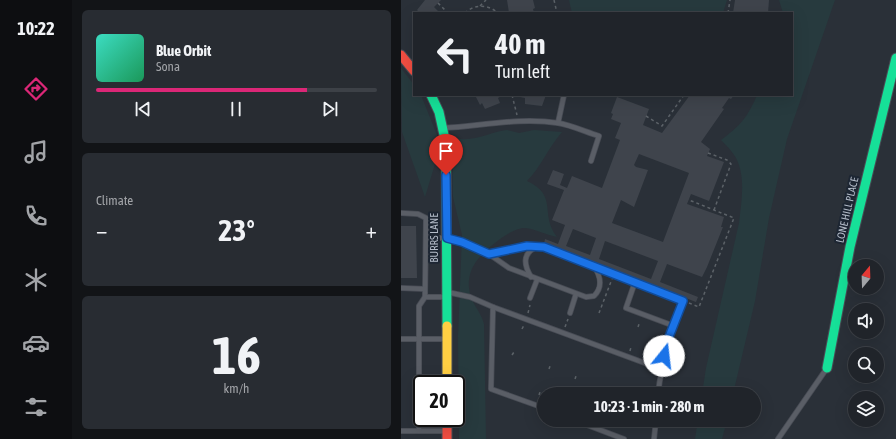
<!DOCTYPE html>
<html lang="en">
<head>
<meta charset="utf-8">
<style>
  :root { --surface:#20242a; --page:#282c32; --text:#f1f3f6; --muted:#a2a4a8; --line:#3d4147; --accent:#db2777 }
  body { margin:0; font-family:"Asap Condensed",sans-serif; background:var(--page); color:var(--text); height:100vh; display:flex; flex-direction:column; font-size:15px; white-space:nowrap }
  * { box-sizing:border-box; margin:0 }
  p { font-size:13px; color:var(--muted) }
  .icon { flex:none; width:22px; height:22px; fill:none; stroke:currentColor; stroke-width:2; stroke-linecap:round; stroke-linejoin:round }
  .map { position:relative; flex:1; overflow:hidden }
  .panel { display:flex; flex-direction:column; gap:10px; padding:10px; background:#121417; width:329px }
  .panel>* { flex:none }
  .top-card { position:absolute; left:12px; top:12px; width:380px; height:84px; border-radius:0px; box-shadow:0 4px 16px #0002,0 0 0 1px var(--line); background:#20242a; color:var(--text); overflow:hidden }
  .needle { width:26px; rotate:19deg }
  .tools { position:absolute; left:447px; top:259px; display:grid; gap:8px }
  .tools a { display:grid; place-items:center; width:36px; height:36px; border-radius:50%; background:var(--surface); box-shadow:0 4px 16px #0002,0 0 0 1px var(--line); font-size:20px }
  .speed { position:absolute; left:12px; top:375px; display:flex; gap:8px; font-size:20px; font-weight:700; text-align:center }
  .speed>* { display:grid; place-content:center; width:52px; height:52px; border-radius:50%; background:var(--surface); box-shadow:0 4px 16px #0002,0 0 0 1px var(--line); line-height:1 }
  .speed .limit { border:2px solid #111; border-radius:6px; background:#fff; color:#111 }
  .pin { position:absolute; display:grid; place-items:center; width:34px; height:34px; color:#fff; margin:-41px -17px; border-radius:50% 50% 50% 0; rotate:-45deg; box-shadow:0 0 4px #0007 }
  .pin .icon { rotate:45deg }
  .me { position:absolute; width:44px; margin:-22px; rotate:16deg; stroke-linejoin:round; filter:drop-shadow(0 0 3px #0008) }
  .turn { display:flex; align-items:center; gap:14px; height:84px; padding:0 16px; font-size:18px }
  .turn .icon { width:52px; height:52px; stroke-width:2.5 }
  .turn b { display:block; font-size:28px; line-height:34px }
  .big { font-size:30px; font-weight:700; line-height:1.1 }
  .panel .card { flex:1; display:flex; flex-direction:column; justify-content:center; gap:6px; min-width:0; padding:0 14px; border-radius:6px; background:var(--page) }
  .panel .dial { align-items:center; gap:0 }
  .dial b { font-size:52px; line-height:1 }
  .song { display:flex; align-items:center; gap:12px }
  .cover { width:48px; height:48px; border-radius:6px; background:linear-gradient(135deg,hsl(170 70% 55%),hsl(150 70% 35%)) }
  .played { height:4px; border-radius:2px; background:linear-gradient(90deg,var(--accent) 75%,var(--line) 75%) }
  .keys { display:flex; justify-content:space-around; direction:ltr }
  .heat { display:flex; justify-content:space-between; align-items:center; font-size:22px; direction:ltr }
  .trip { position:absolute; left:136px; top:387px; width:224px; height:40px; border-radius:20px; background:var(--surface); box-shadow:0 4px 16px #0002,0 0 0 1px var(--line); font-weight:700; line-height:40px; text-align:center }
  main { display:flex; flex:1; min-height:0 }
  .tabs { display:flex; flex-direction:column; width:72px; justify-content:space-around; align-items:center; background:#0d0e11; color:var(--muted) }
  .tabs .icon { width:28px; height:28px }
  .tabs .current { color:var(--accent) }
  .tabs b { font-size:18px; color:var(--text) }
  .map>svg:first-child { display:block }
  .green { fill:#273a3e }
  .building { fill:#3f444c; fill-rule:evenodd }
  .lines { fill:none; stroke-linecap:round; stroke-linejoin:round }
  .lane-casing { stroke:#484c55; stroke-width:6 }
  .fast-casing { stroke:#484c55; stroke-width:11 }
  .slow-casing { stroke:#484c55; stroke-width:11 }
  .jam-casing { stroke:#484c55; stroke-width:11 }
  .path { stroke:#5c6268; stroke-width:1.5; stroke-dasharray:3 3; stroke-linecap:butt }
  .lane { stroke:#5a5e66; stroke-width:4.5 }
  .fast { stroke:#16e098; stroke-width:9 }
  .slow { stroke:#ffcf43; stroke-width:9 }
  .jam { stroke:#f24e42; stroke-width:9 }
  .route-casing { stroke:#114b97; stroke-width:10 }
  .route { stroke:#1a73e8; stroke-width:7 }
  .labels { text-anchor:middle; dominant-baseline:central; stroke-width:4; stroke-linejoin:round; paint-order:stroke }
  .street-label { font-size:11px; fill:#b4bcc9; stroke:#1d2633 }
</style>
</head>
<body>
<main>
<nav class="tabs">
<b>10:22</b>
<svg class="icon current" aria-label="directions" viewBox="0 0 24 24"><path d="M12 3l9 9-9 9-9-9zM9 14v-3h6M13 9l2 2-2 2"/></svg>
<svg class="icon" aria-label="music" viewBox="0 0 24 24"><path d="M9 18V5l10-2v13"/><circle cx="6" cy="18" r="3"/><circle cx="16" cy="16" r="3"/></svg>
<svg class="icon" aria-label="phone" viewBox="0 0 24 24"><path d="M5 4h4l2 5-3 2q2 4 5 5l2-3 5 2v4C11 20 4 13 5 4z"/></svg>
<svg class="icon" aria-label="climate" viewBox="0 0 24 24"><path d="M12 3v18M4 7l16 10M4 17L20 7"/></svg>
<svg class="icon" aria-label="car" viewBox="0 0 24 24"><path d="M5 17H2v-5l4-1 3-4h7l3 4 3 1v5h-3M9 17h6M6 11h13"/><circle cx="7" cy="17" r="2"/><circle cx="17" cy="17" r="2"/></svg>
<svg class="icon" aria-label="filters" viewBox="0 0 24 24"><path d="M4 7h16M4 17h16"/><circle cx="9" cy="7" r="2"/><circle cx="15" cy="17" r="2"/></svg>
</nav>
<section class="panel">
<div class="card">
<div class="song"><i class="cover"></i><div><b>Blue Orbit</b><p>Sona</p></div></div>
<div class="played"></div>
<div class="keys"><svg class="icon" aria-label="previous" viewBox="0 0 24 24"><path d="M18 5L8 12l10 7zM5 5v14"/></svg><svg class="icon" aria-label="pause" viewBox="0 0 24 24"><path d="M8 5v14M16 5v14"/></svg><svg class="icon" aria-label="next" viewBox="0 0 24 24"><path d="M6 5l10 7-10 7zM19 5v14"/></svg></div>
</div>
<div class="card"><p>Climate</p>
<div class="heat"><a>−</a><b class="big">23°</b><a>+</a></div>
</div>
<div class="card dial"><b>16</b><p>km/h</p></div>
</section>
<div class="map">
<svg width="495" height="439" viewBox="0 0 495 439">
  <rect width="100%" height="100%" fill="#2a3038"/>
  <!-- green -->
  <g class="green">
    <path d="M168,0H326L322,13H171Z"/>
    <path d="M378,0H434L386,139L368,218L354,301L332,394H301L305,368L338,223C340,205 344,183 338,165C335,155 327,147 320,140C339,126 347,117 356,95H391V13H382Z"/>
    <path d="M0,68L13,85V95H20L36,135L37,154L24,197L1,132Z"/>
    <path d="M106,130L118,133L133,130L161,132C147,148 140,167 126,181C158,196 138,214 156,237C146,235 134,229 124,228C110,227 79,253 73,265C69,271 67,281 68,288C69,303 80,311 83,324L85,439H58L57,337L61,235L52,197L51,145L49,136C68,145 88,132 106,130Z"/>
    <path d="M297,420H326L321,439H294Z"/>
  </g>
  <!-- building -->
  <g class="building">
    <path d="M24,0H40L33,7L39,13H19L16,10Z"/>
    <path d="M106,0H132L134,8L132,9L133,13H108Z"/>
    <path d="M334,0H368L367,13H332Z"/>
    <path d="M74,95H102L97,98L99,103L84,109L81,103L79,105Z"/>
    <path d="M119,95H145L141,106L124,104V98L119,97Z"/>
    <path d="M289,95H333L330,99L328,98L321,108L323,109L300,142L309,149L306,156L323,162L308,201L290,194L286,204L323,217L320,227H322L306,267L301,277L266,264L259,282L297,297L295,302L143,244L144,239L157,244L164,225L151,220L163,190L146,184L152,170L163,174L159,185L166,188L171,176L201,188L219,140L214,138L220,123L210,119L212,114L210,113L216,97L248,109L242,125L261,133ZM238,154L288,173L262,242L211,223L220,200L233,207L247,170L235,167L233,165ZM172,229L195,238L189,255L165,246ZM204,241L257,261L250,279L198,259Z"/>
    <path d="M0,226H15L16,278H0Z"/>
  </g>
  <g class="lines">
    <!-- lane casing -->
    <g class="lane-casing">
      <g id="lane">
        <path d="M157,123L163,95"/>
        <path d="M42,128C80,126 119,117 157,123C170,125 185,132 198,136L190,161"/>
        <path d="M0,213L17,214L25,218L24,297"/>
        <path d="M26,238H46L61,242L88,254L108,268L185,297L193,296C202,287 200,277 193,266"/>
        <path d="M88,254L126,246L143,247L282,301C270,333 261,359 257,394"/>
        <path d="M130,277C123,265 121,254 135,247"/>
        <path d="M234,282L225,308L273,326"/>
        <path d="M0,288L24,289"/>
        <path d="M46,292L69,297L92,307L90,389L143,408"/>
        <path d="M129,298L136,280"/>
        <path d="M92,307L260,369"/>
        <path d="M169,313L175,294"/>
        <path d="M0,339H44"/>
        <path d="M173,420L223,439"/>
        <path d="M0,431H46"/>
        <path d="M18,431V306L24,297H44"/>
        <path d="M253,439L255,420"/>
        <path d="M377,439L426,368"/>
      </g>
    </g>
    <!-- fast casing -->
    <g class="fast-casing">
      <g id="fast">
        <path d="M30,95L38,112L45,144L46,326"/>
        <path d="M426,368L449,247L495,58"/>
      </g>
    </g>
    <!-- slow casing -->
    <g class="slow-casing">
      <path id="slow" d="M46,326V384"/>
    </g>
    <!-- jam casing -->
    <g class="jam-casing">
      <g id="jam">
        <path d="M0,55L13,71"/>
        <path d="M46,418V439"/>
      </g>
    </g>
    <!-- path -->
    <g class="path">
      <path d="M153,0L156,13"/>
      <path d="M37,3L47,13"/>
      <path d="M79,6L85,0"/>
      <path d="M64,13C73,4 87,4 97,13"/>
      <path d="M327,13L329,0"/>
      <path d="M111,95L116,115"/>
      <path d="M245,116L261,126L283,95"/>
      <path d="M307,153L326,160L330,164L313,210"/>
      <path d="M288,303L298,307L333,218L288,200"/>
      <path d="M127,313L129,305"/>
      <path d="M198,313L211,279"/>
      <path d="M164,327L167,319"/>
      <path d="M237,327L238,324"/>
      <path d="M121,329L123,325"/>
      <path d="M229,351L230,347"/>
      <path d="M111,355L113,352"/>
      <path d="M148,369L149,366"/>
      <path d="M174,379L175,376"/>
      <path d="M213,394L214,391"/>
      <path d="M138,395L139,392"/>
      <path d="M203,422V420"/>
    </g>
    <!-- lane -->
    <use href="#lane" class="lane"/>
    <!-- fast -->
    <use href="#fast" class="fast"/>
    <!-- slow -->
    <use href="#slow" class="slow"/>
    <!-- jam -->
    <use href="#jam" class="jam"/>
  </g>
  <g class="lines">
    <!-- route casing -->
    <g class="route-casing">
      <path id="route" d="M45,175L46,238L61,242L88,254L126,246L143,247L282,301L266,342L263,356"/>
    </g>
    <!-- route -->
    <use href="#route" class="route"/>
  </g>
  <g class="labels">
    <!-- street labels -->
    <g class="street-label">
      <text transform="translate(446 210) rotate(-77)">LONE HILL PLACE</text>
      <text transform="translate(33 238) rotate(-90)">BURRS LANE</text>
    </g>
  </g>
</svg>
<div class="tools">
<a><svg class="needle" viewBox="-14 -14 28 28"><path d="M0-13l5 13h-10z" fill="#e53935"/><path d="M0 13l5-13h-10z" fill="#a2a4a8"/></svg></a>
<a><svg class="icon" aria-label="sound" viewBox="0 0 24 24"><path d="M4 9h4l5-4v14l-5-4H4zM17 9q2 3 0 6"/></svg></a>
<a><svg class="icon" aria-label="search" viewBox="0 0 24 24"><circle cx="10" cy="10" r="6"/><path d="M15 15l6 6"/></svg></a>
<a><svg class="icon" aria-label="layers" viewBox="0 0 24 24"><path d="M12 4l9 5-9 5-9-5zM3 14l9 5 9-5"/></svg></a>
</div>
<div class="speed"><div class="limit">20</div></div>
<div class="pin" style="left:45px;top:175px;background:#d93025"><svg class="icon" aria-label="arrive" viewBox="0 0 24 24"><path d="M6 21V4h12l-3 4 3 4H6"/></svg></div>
<svg class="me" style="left:263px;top:356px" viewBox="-20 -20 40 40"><circle r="19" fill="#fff"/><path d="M0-13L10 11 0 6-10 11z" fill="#1a73e8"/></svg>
<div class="trip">10:23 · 1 min · 280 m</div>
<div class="top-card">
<div class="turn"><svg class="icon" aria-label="left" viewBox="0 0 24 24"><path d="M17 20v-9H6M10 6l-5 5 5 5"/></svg><div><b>40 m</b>Turn left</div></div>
</div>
</div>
</main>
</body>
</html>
